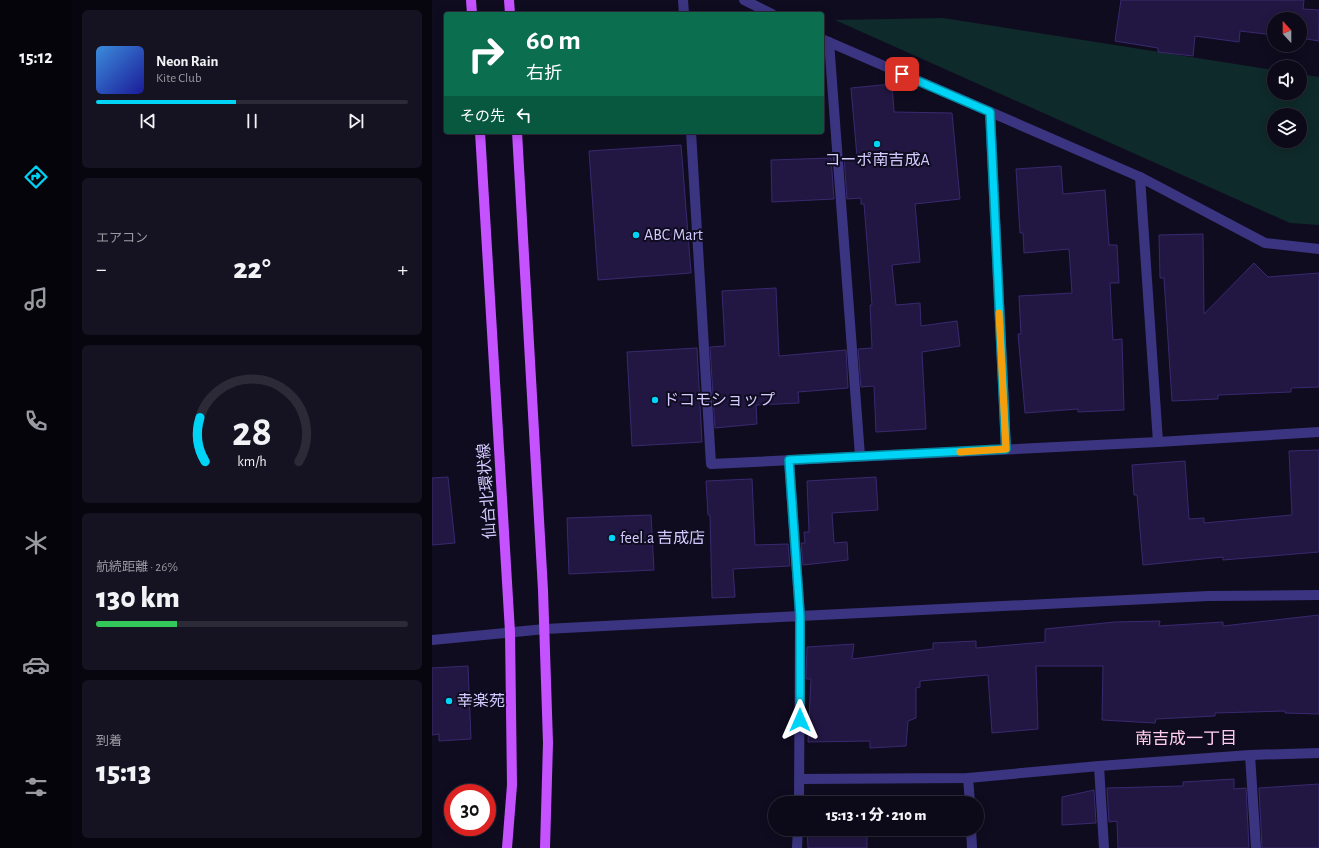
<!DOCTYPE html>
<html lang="ja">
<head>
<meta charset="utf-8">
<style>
  :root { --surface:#0c0918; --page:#151221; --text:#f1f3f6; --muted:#9a9aa2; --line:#2c2a37; --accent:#00d4f6 }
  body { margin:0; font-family:"Alegreya Sans","Noto Sans JP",sans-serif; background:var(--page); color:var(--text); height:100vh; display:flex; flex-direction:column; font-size:15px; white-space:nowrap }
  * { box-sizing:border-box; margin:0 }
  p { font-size:13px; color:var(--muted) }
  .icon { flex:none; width:22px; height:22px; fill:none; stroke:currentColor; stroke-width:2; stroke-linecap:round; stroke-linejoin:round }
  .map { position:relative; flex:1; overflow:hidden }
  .panel { display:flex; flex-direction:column; gap:10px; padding:10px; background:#07050d; width:360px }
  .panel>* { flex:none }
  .top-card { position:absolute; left:12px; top:12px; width:380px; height:122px; border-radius:4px; box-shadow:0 2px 10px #0003,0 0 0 1px var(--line); background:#0b6e4f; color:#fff; overflow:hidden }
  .needle { width:26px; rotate:339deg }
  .buttons { position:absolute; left:835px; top:12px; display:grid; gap:8px }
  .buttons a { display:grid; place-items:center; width:40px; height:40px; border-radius:50%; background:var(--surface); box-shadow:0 2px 10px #0003,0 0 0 1px var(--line); font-size:20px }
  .speed { position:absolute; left:12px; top:784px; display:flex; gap:8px; font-size:20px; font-weight:700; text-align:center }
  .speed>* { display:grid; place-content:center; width:52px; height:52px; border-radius:50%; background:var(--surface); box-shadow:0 2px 10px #0003,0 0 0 1px var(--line); line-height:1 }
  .speed .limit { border:6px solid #d22; background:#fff; color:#111 }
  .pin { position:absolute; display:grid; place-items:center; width:34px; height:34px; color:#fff; margin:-17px; border-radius:8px; box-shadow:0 2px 6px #0006 }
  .me { position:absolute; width:44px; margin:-22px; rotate:0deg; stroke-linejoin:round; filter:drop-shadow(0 0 3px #0008) }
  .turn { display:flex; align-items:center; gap:14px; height:84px; padding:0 16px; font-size:18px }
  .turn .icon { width:52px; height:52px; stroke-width:2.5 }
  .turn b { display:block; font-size:28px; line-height:34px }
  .then { display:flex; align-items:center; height:38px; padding:0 16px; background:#0003; gap:8px; font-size:15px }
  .big { font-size:30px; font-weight:800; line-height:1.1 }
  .panel .card { flex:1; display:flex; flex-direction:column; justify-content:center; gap:6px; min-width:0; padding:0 14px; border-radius:6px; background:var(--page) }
  .panel .dial { align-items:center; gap:0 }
  .dial svg { height:104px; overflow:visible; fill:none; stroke:var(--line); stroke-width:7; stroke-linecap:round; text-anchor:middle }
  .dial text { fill:var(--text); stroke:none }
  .song { display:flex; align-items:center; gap:12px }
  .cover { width:48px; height:48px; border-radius:6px; background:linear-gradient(135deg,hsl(210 70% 55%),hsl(240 70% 35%)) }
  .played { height:4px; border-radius:2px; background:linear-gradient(90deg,var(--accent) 45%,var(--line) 45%) }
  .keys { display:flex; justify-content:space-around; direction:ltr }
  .heat { display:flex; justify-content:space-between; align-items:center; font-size:22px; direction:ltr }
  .charge { height:6px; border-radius:3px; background:linear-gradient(90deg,#34c759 26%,var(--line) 0) }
  .trip { position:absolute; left:336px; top:796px; width:216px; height:40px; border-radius:20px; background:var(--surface); box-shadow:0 2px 10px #0003,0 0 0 1px var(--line); font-weight:800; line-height:40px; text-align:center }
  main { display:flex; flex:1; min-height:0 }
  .tab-bar { display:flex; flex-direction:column; width:72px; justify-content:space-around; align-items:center; background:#05040a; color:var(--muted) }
  .tab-bar .icon { width:28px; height:28px }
  .tab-bar .on { color:var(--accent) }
  .tab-bar b { font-size:18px; color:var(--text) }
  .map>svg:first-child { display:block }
  .green { fill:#0f2a2a; fill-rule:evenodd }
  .building { fill:#221742; stroke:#39296f }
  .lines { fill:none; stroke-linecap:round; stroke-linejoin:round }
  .minor { stroke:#3b3581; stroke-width:10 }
  .primary { stroke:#c552ff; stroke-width:10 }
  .route-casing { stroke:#008aa0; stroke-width:10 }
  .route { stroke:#00d4f6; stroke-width:7 }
  .slow { stroke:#f59e0b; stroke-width:7 }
  .poi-dot { fill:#00d4f6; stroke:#100c20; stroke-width:1.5 }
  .labels { text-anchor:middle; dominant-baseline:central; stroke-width:4; stroke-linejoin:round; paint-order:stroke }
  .poi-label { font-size:16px; fill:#d3cbff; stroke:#100c20; text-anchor:start }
  .street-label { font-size:16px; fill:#d3cbff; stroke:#100c20 }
  .neighbourhood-label { font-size:17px; fill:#ffcdeb; stroke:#100c20 }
</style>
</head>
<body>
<main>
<nav class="tab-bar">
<b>15:12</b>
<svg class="icon on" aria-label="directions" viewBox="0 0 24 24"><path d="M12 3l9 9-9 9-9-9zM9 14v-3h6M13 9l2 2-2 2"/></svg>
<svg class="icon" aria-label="music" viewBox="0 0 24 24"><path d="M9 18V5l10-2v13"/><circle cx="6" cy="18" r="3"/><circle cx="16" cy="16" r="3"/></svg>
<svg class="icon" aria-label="phone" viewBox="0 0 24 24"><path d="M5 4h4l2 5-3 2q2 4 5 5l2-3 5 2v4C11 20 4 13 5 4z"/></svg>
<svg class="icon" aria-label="climate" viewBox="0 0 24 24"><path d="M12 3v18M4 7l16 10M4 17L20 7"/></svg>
<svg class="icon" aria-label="car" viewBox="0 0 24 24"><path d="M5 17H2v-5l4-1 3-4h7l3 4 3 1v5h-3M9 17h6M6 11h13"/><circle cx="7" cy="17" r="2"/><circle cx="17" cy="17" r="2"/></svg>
<svg class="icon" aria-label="filters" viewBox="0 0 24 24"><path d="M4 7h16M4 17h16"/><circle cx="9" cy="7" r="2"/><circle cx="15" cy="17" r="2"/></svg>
</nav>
<section class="panel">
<div class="card">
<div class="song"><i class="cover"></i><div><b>Neon Rain</b><p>Kite Club</p></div></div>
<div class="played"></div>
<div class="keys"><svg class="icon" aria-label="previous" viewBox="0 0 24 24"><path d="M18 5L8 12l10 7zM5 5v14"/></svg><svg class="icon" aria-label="pause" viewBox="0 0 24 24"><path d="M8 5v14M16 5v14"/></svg><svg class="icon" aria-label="next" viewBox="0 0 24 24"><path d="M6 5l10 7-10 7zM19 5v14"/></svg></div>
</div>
<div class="card"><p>エアコン</p>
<div class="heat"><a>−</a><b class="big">22°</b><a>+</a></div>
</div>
<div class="card dial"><svg viewBox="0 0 100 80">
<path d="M14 69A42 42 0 1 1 86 69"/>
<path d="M14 69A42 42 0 0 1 10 35" stroke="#00d4f6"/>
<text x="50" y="56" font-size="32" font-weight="700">28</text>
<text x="50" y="72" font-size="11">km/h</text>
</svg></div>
<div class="card"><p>航続距離 · 26%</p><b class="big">130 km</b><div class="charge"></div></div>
<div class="card"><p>到着</p><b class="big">15:13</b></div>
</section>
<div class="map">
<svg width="887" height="848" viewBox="0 0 887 848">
  <rect width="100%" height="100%" fill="#100c20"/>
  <!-- green -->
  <path class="green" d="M511,18L842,70V93H868V74L887,77V225L858,223L403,20ZM842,115H868V141H842Z"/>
  <!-- building -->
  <g class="building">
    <path d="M689,0H872L871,9L887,10V41L868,38V19H842V35L808,31L807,42L763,36L761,56L726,52V48L683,41Z"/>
    <path d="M460,84L462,112L520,113L528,199L483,204L488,262L460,265L464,305L488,303L489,326L525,321L528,346L490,352L494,429L444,432L442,386L429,387L426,349L440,348L438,305H440L432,204H429V198L415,199L412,157H425L419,88Z"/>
    <path d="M249,145L259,273L166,280L157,151Z"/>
    <path d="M399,158L402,199L340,202L339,160Z"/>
    <path d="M629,166L631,194L673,190L677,245H685L687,283H678L681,340L690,339L692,410L646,412V409L593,413L586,334H589L587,296L640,293L637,249L592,253L591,233H588L584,169Z"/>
    <path d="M771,234L772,314L822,263L836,277L887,273V387L859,388V392L786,395V399L740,401L732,278H728L727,235Z"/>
    <path d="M344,288L347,356L414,350L416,388L366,392L367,403L324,405L325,424L283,428L278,347L293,346L290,291Z"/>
    <path d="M265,348L270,442L200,446L195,352Z"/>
    <path d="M887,450V552L791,560V557L711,565L705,495H702L700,465L753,461L757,519L772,518V523L860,515L857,451Z"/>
    <path d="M16,477L23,543L0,545V478Z"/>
    <path d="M444,477L446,510L400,513L402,543L415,542L416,560L371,565L369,543H373L372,532H377L375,481Z"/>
    <path d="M320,479L323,545L356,544L358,566L301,569L303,597L280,598L278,515H276L274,481Z"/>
    <path d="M219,515L222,570L137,574L135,518Z"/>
    <path d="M887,615V714L853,713V711L783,713V716L724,719L723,723L670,720L671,666H604L606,729L560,733L556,675L488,681V687L484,688V718L476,721L474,746L438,748V741L376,742L379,679H374L375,647L422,644L420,659L501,649V643L544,641V648L613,642V629L683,622L728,621L727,626L791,622V626Z"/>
    <path d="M36,666L39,739L7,741V734L0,735V668Z"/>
    <path d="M802,779V789L814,788L817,848H686L685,821L677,822L675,788L751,786V782Z"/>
    <path d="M887,784V848H830L827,788Z"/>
    <path d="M662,790L664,823L630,825V797Z"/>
    <path d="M434,797V803H385Z"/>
    <path d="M375,829H435V848H376Z"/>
  </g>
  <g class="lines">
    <!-- minor -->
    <g class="minor">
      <path d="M251,0L252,14"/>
      <path d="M312,0L340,14"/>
      <path d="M390,39L708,177L833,243L887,249"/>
      <path d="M397,42L428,456"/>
      <path d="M558,112L574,449"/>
      <path d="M259,132L279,464L726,442L887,432"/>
      <path d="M708,177L726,442"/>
      <path d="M357,460L368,616L776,596L887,595"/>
      <path d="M0,640L113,629L368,616L367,803"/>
      <path d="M818,755L824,848"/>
      <path d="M667,766L672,848"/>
      <path d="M536,778L538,803"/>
      <path d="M368,779L536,778L667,766L818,755L887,753"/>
      <path d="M539,829L540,848"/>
      <path d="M365,848L366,829"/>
    </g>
    <!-- primary -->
    <g class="primary">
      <path d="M39,0L40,14"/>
      <path d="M77,0L78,14"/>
      <path d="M48,132L78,632L80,785L75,848"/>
      <path d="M85,132L111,590L116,743L113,848"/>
    </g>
  </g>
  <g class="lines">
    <!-- route casing -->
    <g class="route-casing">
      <path id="route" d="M368,720V616L357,460L574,449L558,112L470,74"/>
    </g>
    <!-- route -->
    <use href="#route" class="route"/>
    <!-- slow -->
    <path class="slow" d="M528,452L574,449L567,313"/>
  </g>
  <!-- markers -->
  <g class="poi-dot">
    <circle cx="445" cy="144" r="4"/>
    <circle cx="204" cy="235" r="4"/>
    <circle cx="223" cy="400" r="4"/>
    <circle cx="180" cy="538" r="4"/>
    <circle cx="17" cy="701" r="4"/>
  </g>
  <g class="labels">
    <!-- poi labels -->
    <g class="poi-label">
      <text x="445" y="160" text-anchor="middle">コーポ南吉成A</text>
      <text x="212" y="235">ABC Mart</text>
      <text x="231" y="400">ドコモショップ</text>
      <text x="188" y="538">feel.a 吉成店</text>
      <text x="25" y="701">幸楽苑</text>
    </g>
    <!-- street labels -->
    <g class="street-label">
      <text transform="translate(55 491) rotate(-94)">仙台北環状線</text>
    </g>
    <!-- neighbourhood labels -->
    <g class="neighbourhood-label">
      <text x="754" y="738">南吉成一丁目</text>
    </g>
  </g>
</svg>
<div class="buttons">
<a><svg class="needle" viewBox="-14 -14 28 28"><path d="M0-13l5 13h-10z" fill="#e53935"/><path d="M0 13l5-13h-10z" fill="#9a9aa2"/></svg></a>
<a><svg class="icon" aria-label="sound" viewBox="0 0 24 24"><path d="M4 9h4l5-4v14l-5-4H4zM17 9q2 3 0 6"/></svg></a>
<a><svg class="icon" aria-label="layers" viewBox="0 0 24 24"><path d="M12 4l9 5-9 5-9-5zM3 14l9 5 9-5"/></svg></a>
</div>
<div class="speed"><div class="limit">30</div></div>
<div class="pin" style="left:470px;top:74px;background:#d93025"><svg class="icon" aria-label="arrive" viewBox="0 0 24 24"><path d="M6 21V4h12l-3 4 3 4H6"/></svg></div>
<svg class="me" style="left:368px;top:720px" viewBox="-20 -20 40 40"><path d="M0-17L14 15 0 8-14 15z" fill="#00d4f6" stroke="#fff" stroke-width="4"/></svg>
<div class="trip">15:13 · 1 分 · 210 m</div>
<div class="top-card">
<div class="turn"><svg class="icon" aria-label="right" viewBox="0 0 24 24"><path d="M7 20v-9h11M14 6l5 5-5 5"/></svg><div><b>60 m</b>右折</div></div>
<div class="then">その先<svg class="icon" aria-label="left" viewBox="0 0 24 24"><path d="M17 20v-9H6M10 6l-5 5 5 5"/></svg></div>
</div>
</div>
</main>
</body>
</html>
